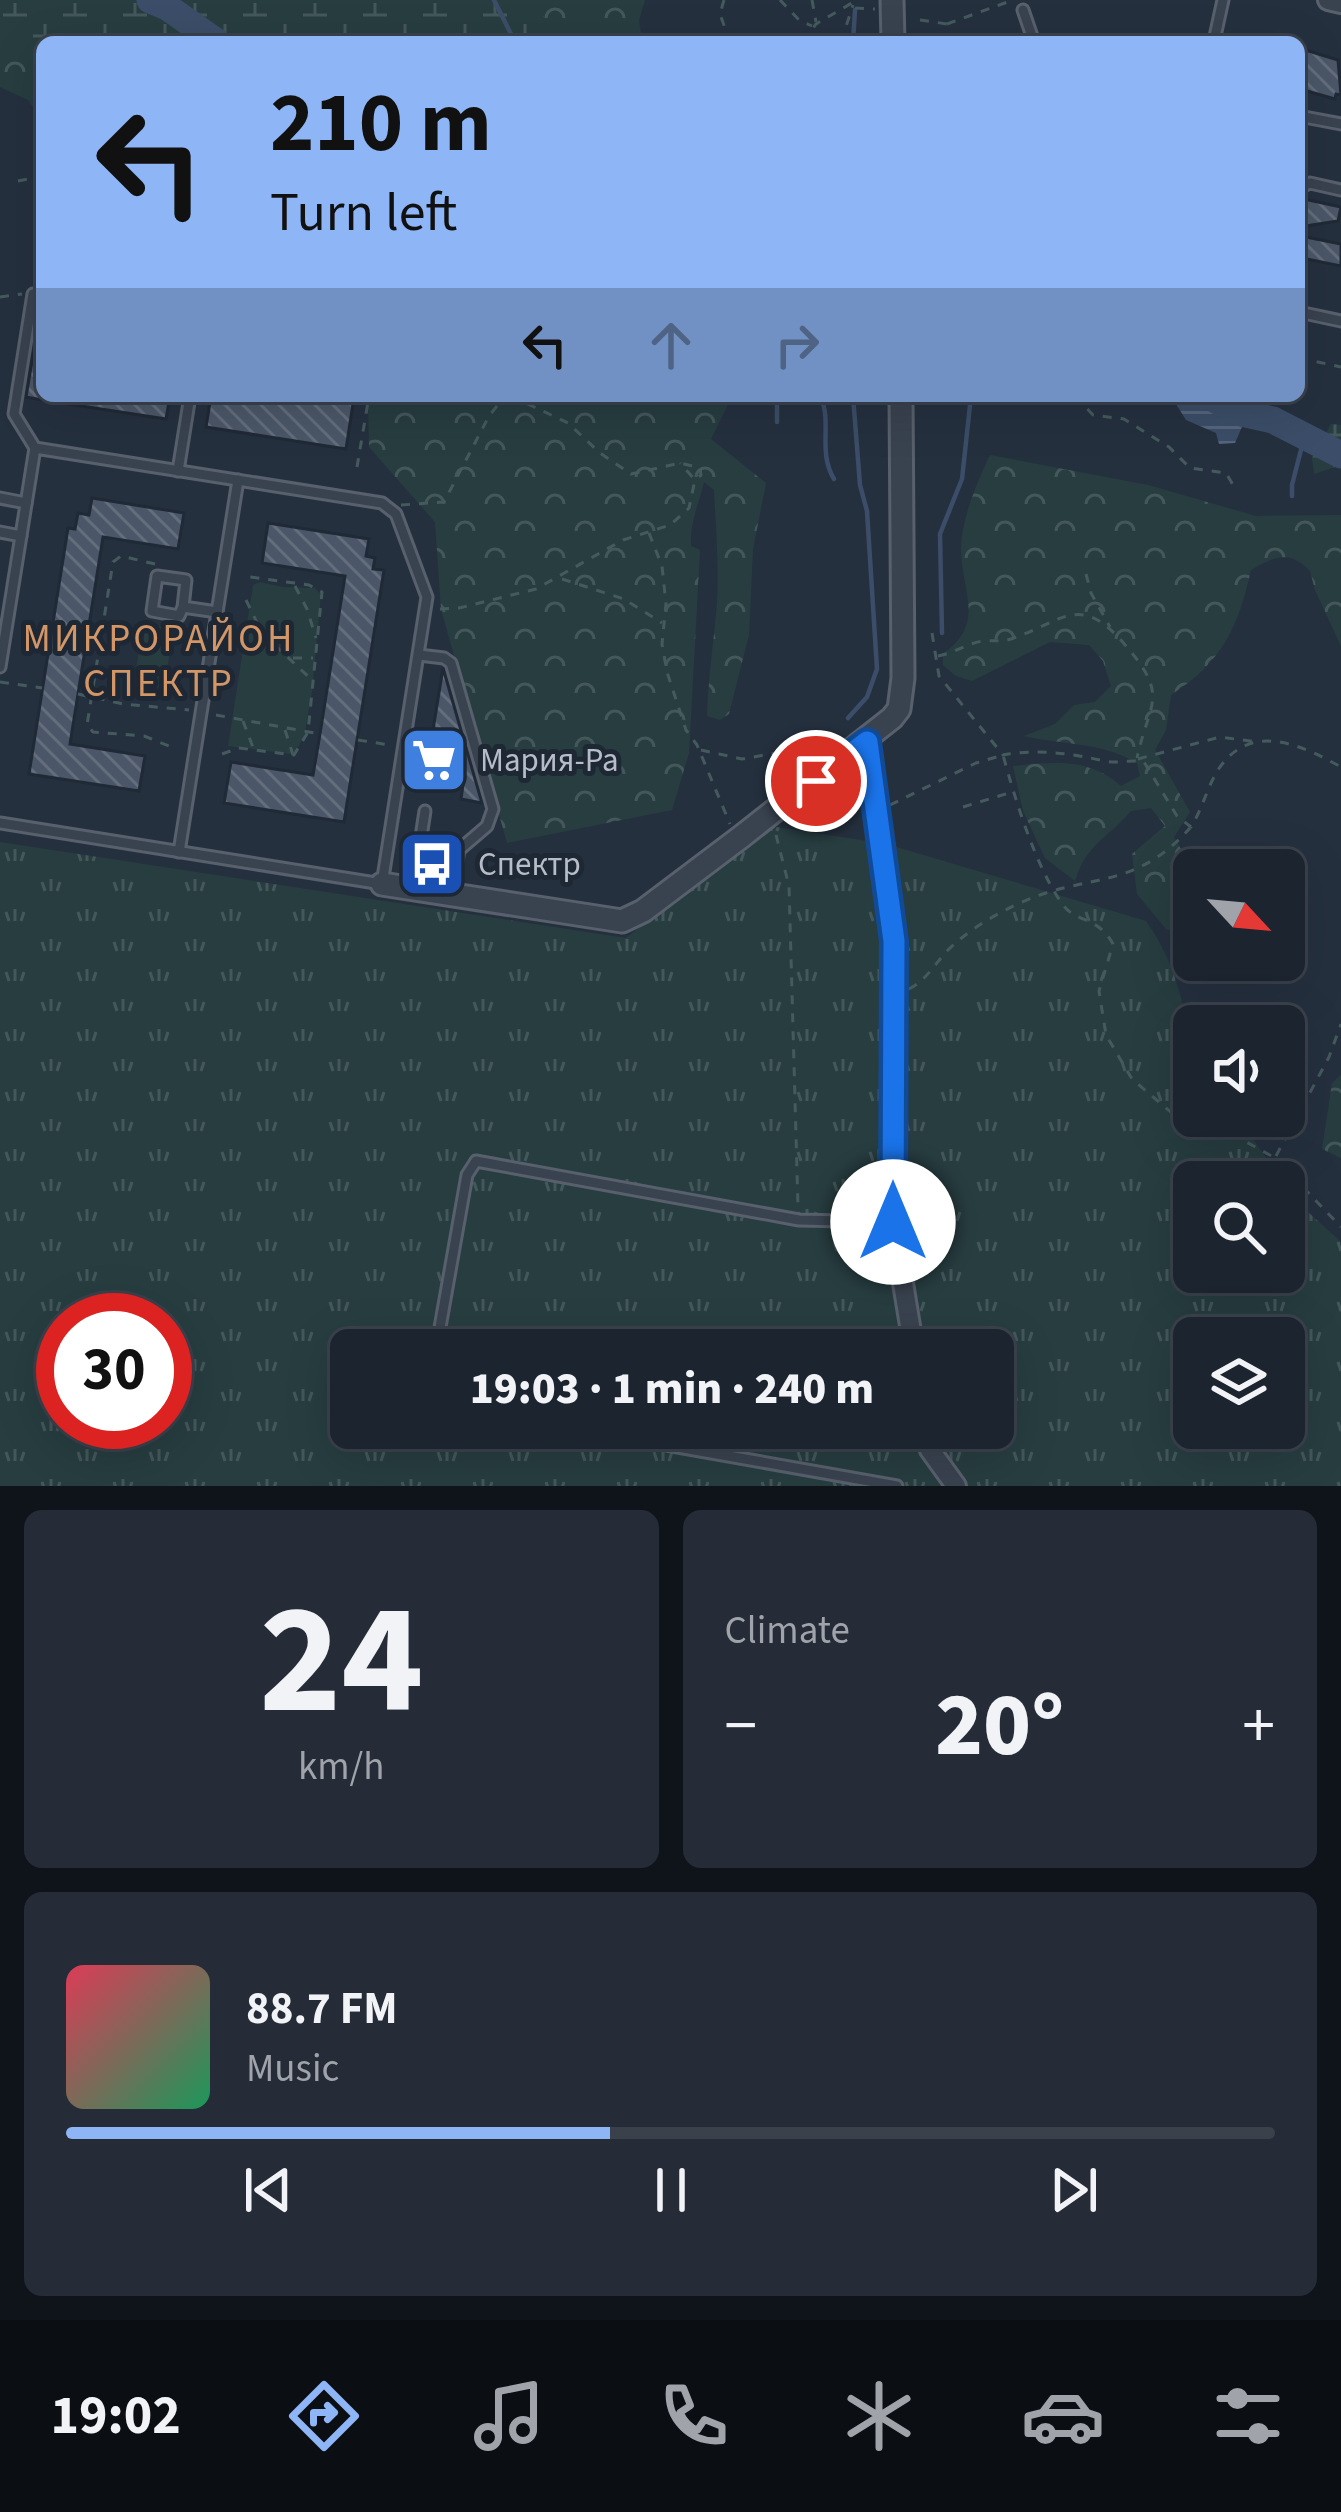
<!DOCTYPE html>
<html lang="en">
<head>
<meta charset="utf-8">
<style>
  :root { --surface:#1c242f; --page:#252c37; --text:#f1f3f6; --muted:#a0a4aa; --line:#3a414b; --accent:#8eb6f6 }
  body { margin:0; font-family:"Source Sans 3",sans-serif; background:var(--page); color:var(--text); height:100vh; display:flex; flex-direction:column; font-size:45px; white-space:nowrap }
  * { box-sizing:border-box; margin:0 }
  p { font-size:39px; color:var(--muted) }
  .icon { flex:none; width:66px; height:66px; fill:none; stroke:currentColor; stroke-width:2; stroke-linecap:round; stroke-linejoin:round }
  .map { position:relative; height:1486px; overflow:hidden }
  .side { display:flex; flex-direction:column; gap:24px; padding:24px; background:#0f141a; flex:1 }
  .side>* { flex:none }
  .top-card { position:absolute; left:36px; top:36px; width:1269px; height:366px; border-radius:18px; box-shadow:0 12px 48px #0002,0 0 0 3px var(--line); background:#8eb6f6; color:#111; overflow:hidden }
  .needle { width:78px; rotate:116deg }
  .fabs { position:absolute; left:1173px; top:849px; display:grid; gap:24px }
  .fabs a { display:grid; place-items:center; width:132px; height:132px; border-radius:18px; background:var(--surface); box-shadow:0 12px 48px #0002,0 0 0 3px var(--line); font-size:60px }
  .speed { position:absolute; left:36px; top:1293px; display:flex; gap:24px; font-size:60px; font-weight:700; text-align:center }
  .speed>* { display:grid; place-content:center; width:156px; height:156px; border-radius:50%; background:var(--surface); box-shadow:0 12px 48px #0002,0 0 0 3px var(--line); line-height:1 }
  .speed .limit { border:18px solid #d22; background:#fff; color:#111 }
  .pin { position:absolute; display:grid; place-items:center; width:102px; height:102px; color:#fff; margin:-51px; border:6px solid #fff; border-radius:50%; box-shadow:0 3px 12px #0007 }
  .me { position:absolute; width:132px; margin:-66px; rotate:0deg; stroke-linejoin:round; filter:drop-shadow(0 0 9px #0008) }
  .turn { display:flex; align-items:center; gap:42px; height:252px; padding:0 36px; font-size:54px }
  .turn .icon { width:156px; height:156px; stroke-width:2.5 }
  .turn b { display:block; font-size:84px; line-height:102px }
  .lanes { display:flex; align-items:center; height:114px; padding:0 36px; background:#0003; justify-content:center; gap:60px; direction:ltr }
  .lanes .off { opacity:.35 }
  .big { font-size:90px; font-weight:800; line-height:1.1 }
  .side .tile { flex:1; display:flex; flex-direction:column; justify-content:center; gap:18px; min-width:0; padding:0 42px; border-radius:18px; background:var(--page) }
  .side .dial { align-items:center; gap:0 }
  .dial b { font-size:156px; line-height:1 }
  .song { display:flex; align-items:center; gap:36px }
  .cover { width:144px; height:144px; border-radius:18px; background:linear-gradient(135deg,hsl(350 70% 55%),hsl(150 70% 35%)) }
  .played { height:12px; border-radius:6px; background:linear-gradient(90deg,var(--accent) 45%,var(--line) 45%) }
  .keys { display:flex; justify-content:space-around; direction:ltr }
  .heat { display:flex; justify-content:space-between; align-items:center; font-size:66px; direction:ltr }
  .side .tiles { flex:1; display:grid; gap:24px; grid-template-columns:1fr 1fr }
  .tile:last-child { grid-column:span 2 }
  .trip { position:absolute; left:330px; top:1329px; width:684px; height:120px; border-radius:18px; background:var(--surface); box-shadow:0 12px 48px #0002,0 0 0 3px var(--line); font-weight:800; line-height:120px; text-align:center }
  .dock { display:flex; height:192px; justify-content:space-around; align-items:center; background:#0b0e13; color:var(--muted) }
  .dock .icon { width:84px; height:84px }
  .dock .on { color:var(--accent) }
  .dock b { font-size:54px; color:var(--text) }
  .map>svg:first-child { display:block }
  .grass { fill:url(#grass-tufts); fill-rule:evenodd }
  .forest { fill:url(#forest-crowns) }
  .wetland { fill:url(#wetland-marsh) }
  .green { fill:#273d40 }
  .water { fill:url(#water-rules) }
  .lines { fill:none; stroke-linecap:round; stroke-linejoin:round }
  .stream { stroke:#3b4d68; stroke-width:4.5 }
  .river { stroke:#3b4d68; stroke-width:27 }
  .building { fill:url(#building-back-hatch); stroke:#202936; stroke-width:3 }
  .service-casing { stroke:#57606c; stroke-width:15 }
  .minor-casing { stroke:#57606c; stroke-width:24 }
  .tertiary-casing { stroke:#57606c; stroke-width:27 }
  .path { stroke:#455a5d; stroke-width:3; stroke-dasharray:9 9; stroke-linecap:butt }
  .service { stroke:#39424f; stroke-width:9 }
  .minor { stroke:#39424f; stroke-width:18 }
  .tertiary { stroke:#39424f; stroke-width:21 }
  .route-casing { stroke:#114b97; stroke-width:30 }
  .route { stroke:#1a73e8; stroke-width:21 }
  .labels { text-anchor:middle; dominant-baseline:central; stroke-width:10; stroke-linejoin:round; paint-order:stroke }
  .poi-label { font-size:33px; fill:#b6bdc9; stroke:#1e2734; text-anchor:start }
  .quarter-label { font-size:39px; letter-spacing:3px; fill:#d39667; stroke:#1e2734 }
</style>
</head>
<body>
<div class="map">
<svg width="1341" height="1486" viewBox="0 0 1341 1486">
  <defs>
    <pattern id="grass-tufts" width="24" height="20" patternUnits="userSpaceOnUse" patternTransform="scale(3)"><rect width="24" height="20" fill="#273d40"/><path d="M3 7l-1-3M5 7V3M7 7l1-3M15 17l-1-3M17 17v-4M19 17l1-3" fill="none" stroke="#44575a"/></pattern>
    <pattern id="forest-crowns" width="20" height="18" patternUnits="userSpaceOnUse" patternTransform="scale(3)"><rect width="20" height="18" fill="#273d40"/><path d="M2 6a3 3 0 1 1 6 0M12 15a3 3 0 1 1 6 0" fill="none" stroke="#44575a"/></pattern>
    <pattern id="wetland-marsh" width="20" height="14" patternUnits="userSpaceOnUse" patternTransform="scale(3)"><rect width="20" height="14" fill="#273d40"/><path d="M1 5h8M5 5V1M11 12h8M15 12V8" fill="none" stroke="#44575a"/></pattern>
    <pattern id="water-rules" width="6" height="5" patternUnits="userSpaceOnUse" patternTransform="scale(3)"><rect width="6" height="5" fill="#3b4d68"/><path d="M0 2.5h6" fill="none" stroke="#55657c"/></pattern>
    <pattern id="building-back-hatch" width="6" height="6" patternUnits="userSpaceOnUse" patternTransform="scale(3)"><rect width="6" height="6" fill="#4b5768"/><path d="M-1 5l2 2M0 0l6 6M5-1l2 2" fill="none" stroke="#636d7c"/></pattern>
  </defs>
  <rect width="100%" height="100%" fill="#25303f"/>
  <!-- grass -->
  <path class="grass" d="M770,826L886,844L1146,921C1186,976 1194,1050 1194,1116H1237L1283,1182H1194V1272H1284V1184L1296,1201L1341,1242V1486H0V842L626,938ZM63,1320H165V1422H63ZM1194,1338H1284V1428H1194ZM351,1350H993V1428H351Z"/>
  <!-- forest -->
  <g class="forest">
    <path d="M0,0H645L639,20L642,42H42V120L28,100L0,87Z"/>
    <path d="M368,396H732L711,439L766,483L753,549L749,635L729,714L720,720L707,716C708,678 714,641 717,603C719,566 716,527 714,490L704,482C699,503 689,525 691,546L700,550L689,753L672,810L507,843L441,609L435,522L369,447Z"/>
    <path d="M990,455L1148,485L1256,516L1341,515V646L1315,590L1310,571C1290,549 1273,557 1251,570C1238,628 1222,662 1171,695L1166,730L1155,750L1190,812L1174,837L1181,849L1216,870H1194V939L1166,929L1137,894L1132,854L1165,826L1151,808L1131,811C1108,838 1086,844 1075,881L1045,858L1023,811L1013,766C1053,762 1089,757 1121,786L1140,776L1137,763C1103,742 1062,745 1024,736L1055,724L1074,705L1095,702L1111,686L1103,661L1089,645L1050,642L972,681L956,676L943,665V654C987,623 961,591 961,548C962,517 977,483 990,455Z"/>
    <path d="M1341,1075V1158L1322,1149L1332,1083Z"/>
  </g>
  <!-- wetland -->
  <g class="wetland">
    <path d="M0,0H533L560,42H42V51L0,34Z"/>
    <path d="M1331,424L1341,425V465L1314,474L1312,458Z"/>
  </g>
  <!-- green -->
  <g class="green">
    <path d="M260,582L283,587L315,588L321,595L312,692L304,737L296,751L290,754L228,746L253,585Z"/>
    <path d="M143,624L174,628L164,688L134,684Z"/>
  </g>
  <!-- water -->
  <path class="water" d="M1171,396H1228L1250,408L1235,443L1219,444L1216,433L1186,420Z"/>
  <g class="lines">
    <!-- stream -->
    <g class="stream">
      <path d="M494,0L515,42"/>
      <path d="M853,42L855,10"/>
      <path d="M777,396V422"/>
      <path d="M820,396C833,421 817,451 834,479"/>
      <path d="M1292,496V485L1304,438"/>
      <path d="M942,633L940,534L962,479L971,396"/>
      <path d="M848,718L867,697L877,669L867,511L860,485L853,396"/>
    </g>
    <!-- river -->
    <g class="river">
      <path d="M150,0L167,7L217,42"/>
      <path d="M1209,396L1237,412L1273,420L1341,455"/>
    </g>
  </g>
  <!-- building -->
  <g class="building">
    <path d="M1299,48L1338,60L1341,95L1336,94L1335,99L1300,89Z"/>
    <path d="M1304,199L1341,207L1338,221L1299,227Z"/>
    <path d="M1306,237L1341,244V266L1302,258Z"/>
    <path d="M35,343L42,344V400L26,397Z"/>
    <path d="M63,396H170L166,419L62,403Z"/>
    <path d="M211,396H275L308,401L309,396H350L348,403L353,404L346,449L206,427Z"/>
    <path d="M92,498L184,513L178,549L103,537L78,694L70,744L145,756L139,791L29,774L68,528L75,529L78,513L89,515Z"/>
    <path d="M268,523L369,539L366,556L375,558L373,569L384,570L344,822L224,803L231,762L313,775L320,734L345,576L262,563Z"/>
    <path d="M443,668L482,803L461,799L463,785L425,779Z"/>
  </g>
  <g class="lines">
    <!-- service casing -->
    <g class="service-casing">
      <g id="service">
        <path d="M1023,10L1034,42"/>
        <path d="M1210,42L1214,41L1223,0"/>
        <path d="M1299,116L1341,124"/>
        <path d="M1299,188L1310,183L1341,190"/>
        <path d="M33,294L14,414L35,448"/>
        <path d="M1299,312L1341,321"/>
        <path d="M178,471L190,396"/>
        <path d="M0,498L26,503"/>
        <path d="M0,532L21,536"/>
        <path d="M183,607L186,580L157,576L152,611L179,616L183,607L217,612"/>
        <path d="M419,655L444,658L451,663L493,809L487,826L459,850L451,894"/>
        <path d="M0,667L35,448L382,503L396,514L427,597L382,884L0,823"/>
        <path d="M179,852L238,480"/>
        <path d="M413,889L425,811"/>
        <path d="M436,1350L467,1175L476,1161L799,1220L893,1222"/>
        <path d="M547,1428L621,1437L897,1486"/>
      </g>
    </g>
    <!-- minor casing -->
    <g class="minor-casing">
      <g id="minor">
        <path d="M1328,0L1341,3"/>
        <path d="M867,742L894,941L893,1222L914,1350"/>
        <path d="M926,1428L930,1450L956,1486"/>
      </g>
    </g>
    <!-- tertiary casing -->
    <g class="tertiary-casing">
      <g id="tertiary">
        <path d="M892,0L893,42"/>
        <path d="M382,884L622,921L643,911L741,837L892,718L899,709L903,678L901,396"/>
      </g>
    </g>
    <!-- path -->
    <g class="path">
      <path d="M724,0L720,14L730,42"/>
      <path d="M780,0L799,20L812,26"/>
      <path d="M812,0L816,22"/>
      <path d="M855,8L875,9"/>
      <path d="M920,20L947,24"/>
      <path d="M803,42L816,24L857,0"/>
      <path d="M841,42L853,5"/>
      <path d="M946,42L947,24L1013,0"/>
      <path d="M18,181L42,176"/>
      <path d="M0,297L22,294"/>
      <path d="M1299,358L1341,367"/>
      <path d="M511,396L568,423L600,453L631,474L680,463L700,468L701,475L695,480L680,463"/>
      <path d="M1075,396L1093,415L1124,419L1169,447L1190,468L1226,473L1236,490"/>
      <path d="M357,467L369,396"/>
      <path d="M401,505L444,502L489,416L505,396"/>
      <path d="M649,533L662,566L666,604L662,644L667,672L686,730L697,745L730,824"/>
      <path d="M155,564L121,556L113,562L87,725L93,732L144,736L169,746"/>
      <path d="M1086,574L1091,593L1110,627"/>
      <path d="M562,579L624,599L662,623"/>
      <path d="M295,586L307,609L316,638"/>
      <path d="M246,600L262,633L313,681"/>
      <path d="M440,609L459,608L536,589L623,540L670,525L689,508L695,480"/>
      <path d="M932,633L939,676L1003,755C1038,749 1070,753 1104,761C1118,764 1131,759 1144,762L1177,816L1191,827C1203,808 1208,784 1220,767C1253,721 1303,746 1341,767"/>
      <path d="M938,656C954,653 968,643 983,641C993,640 1001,642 1011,639C1064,621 1080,591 1126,646C1170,697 1149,702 1137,758"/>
      <path d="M293,658H313"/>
      <path d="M0,682L42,688"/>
      <path d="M78,694L123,704L189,710"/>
      <path d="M216,715L320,734"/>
      <path d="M243,721L254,750"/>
      <path d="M285,730L293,755"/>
      <path d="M358,740L390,745"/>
      <path d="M701,750L742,759L827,744"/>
      <path d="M222,754L239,748L294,755L308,732L322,592L309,585L250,577"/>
      <path d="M1138,759L1220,737L1257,742"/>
      <path d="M890,805L976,763L1003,755C1015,799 1036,868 1063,905C1076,923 1098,916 1113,944L1099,991L1106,1035L1132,1079L1180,1120L1241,1139L1275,1158L1341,1227"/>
      <path d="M963,807L1012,792"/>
      <path d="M790,824H815L856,797"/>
      <path d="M776,835L789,886L798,1207"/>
      <path d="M909,989C927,980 935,963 949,949C970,929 994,915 1020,903C1087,872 1133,892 1190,828"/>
      <path d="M1276,1156L1329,1057L1341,1024"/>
    </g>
    <!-- service -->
    <use href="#service" class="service"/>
    <!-- minor -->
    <use href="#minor" class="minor"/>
    <!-- tertiary -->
    <use href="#tertiary" class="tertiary"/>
  </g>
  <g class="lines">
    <!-- route casing -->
    <g class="route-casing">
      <path id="route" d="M816,781L867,742L894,941L893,1222"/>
    </g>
    <!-- route -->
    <use href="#route" class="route"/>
  </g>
  <!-- icons -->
  <defs>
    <g id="supermarket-square" transform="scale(3.45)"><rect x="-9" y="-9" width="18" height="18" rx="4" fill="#3f7fe0" stroke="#1e2734"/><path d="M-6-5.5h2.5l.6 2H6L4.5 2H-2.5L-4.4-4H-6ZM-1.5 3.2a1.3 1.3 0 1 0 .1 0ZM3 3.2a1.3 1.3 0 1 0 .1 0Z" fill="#fff"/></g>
    <g id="bus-square" transform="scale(3.45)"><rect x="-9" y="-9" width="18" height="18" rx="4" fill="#1a4fb4" stroke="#1e2734"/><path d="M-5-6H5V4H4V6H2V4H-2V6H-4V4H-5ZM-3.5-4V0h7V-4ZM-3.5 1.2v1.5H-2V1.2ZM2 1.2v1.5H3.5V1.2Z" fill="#fff"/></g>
  </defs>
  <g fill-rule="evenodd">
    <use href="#supermarket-square" x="434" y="760"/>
    <use href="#bus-square" x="432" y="864"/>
  </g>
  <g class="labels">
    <!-- poi labels -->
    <g class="poi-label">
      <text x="480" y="760">Мария-Ра</text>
      <text x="478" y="864">Спектр</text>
    </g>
    <!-- quarter labels -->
    <g class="quarter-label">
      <text x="159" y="639">МИКРОРАЙОН<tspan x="159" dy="45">СПЕКТР</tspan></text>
    </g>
  </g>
</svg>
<div class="fabs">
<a><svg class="needle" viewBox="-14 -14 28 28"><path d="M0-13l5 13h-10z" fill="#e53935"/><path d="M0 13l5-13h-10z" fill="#a0a4aa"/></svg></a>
<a><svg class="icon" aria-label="sound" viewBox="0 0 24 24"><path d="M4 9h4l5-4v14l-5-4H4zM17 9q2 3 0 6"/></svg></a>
<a><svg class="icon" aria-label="search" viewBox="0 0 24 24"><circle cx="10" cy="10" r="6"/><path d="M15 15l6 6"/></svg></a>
<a><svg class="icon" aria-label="layers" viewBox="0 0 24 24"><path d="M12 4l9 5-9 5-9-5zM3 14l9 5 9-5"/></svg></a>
</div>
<div class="speed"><div class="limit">30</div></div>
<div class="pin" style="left:816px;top:781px;background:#d93025"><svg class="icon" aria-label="arrive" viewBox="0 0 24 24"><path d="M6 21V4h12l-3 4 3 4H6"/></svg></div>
<svg class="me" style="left:893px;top:1222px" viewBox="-20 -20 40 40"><circle r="19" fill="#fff"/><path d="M0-13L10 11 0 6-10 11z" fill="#1a73e8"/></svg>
<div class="trip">19:03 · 1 min · 240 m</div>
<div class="top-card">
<div class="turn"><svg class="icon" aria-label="left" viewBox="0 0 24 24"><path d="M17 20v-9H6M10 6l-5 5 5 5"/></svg><div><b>210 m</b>Turn left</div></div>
<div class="lanes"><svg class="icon" aria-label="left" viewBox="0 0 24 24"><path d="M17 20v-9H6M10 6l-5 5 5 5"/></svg><svg class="icon off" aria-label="ahead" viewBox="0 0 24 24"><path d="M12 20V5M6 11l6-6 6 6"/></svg><svg class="icon off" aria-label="right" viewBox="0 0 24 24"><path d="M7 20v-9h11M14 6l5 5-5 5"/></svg></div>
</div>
</div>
<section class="side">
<div class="tiles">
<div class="tile dial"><b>24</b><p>km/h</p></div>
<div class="tile"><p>Climate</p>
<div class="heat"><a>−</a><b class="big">20°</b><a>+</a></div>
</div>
<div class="tile">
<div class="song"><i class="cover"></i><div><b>88.7 FM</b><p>Music</p></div></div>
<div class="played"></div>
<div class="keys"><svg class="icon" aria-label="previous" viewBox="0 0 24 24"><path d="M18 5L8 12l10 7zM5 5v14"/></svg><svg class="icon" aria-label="pause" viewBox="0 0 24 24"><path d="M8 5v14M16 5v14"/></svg><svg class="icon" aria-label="next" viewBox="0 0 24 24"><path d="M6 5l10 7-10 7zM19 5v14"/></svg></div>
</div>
</div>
</section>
<nav class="dock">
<b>19:02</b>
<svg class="icon on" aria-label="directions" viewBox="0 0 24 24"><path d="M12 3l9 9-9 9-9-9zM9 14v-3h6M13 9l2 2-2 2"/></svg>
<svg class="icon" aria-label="music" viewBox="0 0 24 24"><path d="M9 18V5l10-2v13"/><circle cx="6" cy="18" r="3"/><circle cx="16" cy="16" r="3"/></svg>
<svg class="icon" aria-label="phone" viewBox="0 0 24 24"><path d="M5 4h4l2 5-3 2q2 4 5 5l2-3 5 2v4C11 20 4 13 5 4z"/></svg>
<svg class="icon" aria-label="climate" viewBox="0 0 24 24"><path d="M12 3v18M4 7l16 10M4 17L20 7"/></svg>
<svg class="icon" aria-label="car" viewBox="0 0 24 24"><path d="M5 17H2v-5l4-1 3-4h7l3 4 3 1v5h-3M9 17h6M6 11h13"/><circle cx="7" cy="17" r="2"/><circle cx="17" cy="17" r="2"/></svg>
<svg class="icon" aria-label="filters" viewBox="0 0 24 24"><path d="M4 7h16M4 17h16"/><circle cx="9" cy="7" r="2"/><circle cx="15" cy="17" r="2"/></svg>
</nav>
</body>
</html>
